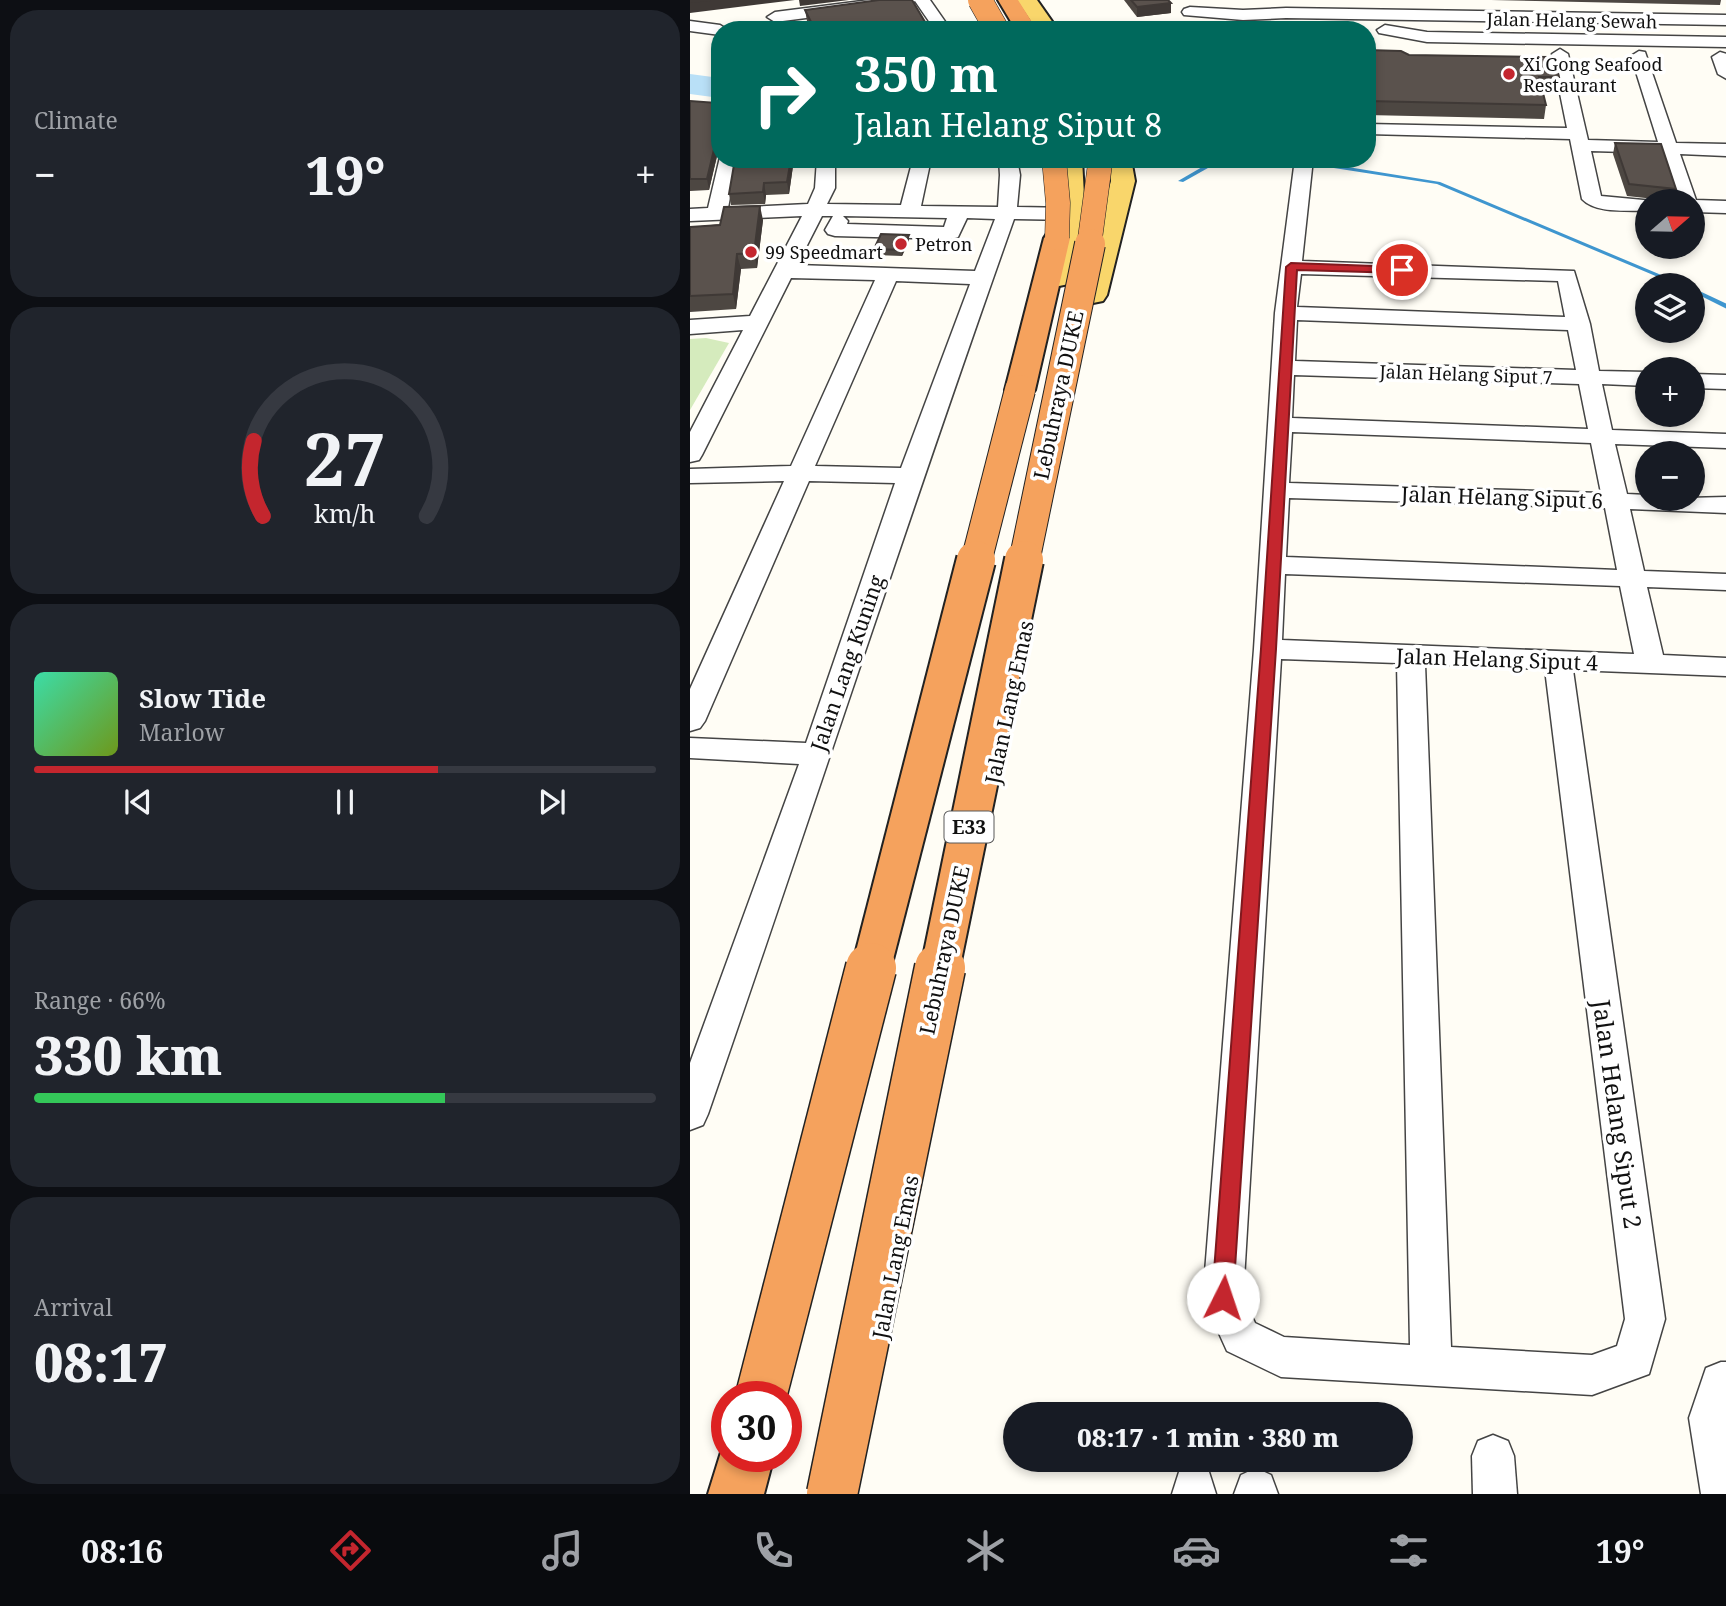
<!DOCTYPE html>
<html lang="en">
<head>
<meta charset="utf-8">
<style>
  :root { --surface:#171b24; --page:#20242c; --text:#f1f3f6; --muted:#9ea1a6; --line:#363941; --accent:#c4262e }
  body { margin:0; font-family:"Noto Serif",serif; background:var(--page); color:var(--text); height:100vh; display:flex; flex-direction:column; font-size:26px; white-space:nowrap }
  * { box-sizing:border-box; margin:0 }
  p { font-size:23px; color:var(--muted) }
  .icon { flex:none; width:38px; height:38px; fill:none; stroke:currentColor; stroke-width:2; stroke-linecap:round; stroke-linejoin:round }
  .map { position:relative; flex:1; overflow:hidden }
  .sheet { display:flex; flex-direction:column; gap:10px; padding:10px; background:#0d0f14; width:690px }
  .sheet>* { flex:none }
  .guide { position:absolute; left:21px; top:21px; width:665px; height:147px; border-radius:28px; box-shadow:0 4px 10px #0003; background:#00695c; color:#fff; overflow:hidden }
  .needle { width:46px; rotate:70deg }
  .tools { position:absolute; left:945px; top:189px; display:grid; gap:14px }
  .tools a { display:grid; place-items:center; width:70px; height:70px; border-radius:50%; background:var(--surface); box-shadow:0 4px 10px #0003; font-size:35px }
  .speed { position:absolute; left:21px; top:1381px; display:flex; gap:14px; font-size:35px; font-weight:700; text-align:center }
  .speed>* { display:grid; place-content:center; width:91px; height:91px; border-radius:50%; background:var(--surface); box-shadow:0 4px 10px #0003; line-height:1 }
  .speed .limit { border:10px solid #d22; background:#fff; color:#111 }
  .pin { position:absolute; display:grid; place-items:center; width:60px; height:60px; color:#fff; margin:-30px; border:4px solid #fff; border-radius:50%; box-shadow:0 2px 7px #0007 }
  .me { position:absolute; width:77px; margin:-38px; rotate:4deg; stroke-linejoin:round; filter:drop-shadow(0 0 5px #0008) }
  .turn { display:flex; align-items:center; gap:24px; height:147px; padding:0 28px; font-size:32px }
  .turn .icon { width:91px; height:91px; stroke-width:2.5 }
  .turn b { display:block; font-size:49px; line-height:60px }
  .big { font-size:52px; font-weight:800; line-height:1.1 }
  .sheet .card { flex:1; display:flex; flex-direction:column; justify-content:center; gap:10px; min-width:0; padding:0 24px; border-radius:28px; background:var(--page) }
  .sheet .dial { align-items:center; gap:0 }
  .dial svg { height:182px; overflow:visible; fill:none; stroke:var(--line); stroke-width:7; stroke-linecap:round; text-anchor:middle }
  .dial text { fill:var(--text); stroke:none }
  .song { display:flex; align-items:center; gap:21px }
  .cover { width:84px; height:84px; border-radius:10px; background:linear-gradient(135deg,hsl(160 70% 55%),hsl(80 70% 35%)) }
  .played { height:7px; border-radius:4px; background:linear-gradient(90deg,var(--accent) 65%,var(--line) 65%) }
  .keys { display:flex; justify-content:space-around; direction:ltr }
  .heat { display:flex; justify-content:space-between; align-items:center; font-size:38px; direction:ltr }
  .charge { height:10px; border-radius:5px; background:linear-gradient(90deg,#34c759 66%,var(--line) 0) }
  .trip { position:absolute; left:313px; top:1402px; width:410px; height:70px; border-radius:35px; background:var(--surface); box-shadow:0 4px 10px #0003; font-weight:800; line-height:70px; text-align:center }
  .tabs { display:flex; height:112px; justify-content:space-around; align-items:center; background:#090b0e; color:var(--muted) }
  .tabs .icon { width:49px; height:49px }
  .tabs .on { color:var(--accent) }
  .tabs b { font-size:32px; color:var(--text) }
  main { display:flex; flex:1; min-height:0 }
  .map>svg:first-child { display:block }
  .green { fill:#d5ebbd }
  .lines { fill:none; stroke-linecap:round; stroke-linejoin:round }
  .stream { fill:#3f96cf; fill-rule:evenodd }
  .river { fill:#b9e0f7; fill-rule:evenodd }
  .minor-casing { stroke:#444; stroke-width:3 }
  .major-casing { stroke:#222; stroke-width:4 }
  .highway-casing { stroke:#222; stroke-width:4 }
  .minor { fill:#fff; fill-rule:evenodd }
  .major { fill:#f9d66b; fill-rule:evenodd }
  .highway { fill:#f5a25d; fill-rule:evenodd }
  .highway-bridge-far3-casing { stroke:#222; stroke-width:25; stroke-linecap:butt }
  .highway-bridge-far2-casing { stroke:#222; stroke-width:32; stroke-linecap:butt }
  .highway-bridge-far1-casing { stroke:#222; stroke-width:42; stroke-linecap:butt }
  .highway-bridge-casing { stroke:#222; stroke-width:53; stroke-linecap:butt }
  .highway-bridge-far3 { stroke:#f5a25d; stroke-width:24 }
  .highway-bridge-far2 { stroke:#f5a25d; stroke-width:30 }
  .highway-bridge-far1 { stroke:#f5a25d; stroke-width:38 }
  .highway-bridge { stroke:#f5a25d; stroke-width:50 }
  .wall { fill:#4d4742 }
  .shaded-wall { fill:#3f3936 }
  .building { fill:#5a524d; stroke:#3f3936; stroke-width:2 }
  .route { fill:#c4262e; stroke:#7f191e; stroke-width:2 }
  .poi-dot { fill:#c4262e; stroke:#fff; stroke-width:2.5 }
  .labels { text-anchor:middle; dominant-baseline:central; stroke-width:7; stroke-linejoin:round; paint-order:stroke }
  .far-street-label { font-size:18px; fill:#111; stroke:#fff }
  .far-poi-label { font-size:18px; fill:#111; stroke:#fff; text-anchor:start }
  .shield { fill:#fff; stroke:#585858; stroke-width:2 }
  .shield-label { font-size:19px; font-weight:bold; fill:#111 }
  .street-label { font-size:21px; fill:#111; stroke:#fff }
  .near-street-label { font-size:24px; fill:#111; stroke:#fff }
</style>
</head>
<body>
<main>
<section class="sheet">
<div class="card"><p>Climate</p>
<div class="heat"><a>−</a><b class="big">19°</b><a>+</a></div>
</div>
<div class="card dial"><svg viewBox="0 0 100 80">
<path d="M14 69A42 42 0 1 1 86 69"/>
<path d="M14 69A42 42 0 0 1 10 36" stroke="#c4262e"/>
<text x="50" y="56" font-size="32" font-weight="700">27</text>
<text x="50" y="72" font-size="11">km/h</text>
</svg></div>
<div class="card">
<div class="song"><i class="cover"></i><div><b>Slow Tide</b><p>Marlow</p></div></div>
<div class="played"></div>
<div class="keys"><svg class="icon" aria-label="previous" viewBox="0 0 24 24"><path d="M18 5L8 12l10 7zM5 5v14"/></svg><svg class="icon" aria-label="pause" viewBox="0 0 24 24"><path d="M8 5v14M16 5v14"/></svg><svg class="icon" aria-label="next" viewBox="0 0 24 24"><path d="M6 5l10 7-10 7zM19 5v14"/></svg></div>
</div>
<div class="card"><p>Range · 66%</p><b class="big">330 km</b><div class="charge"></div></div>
<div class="card"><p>Arrival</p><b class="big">08:17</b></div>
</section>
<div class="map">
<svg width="1037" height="1494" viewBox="0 0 1037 1494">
  <rect width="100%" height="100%" fill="#fffdf5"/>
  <!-- green -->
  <path class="green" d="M16,338L39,343L0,410V339Z"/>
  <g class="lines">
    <!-- stream -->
    <g class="stream">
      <path d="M526,159H534L493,182L488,181Z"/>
      <path d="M594,159H601L598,161Z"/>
      <path d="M633,163L750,182L995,285H987L747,184L631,166L630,165Z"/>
      <path d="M1003,288L1037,304V309L1003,292Z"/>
    </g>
    <!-- river -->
    <path class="river" d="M0,74L30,78V98L0,94Z"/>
    <!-- minor casing -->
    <g class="minor-casing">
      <g id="minor">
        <path d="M180,0H240L261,30H245L225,1L217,5L85,22L77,17L85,12Z"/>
        <path d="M500,7L553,10L596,8L1037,15V25L596,18L553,20L494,15L492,12L494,9Z"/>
        <path d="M0,21L30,25L38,30H30V35L0,31Z"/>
        <path d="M695,25L737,32L1037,37V47L737,42L689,33L687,30Z"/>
        <path d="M870,49L878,54L898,140L968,142L941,56L949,51L955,52L986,143L1037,144V156L990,154L1006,200L1037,201V213L1003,212V201H986L971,153L901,151L911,196L964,201H957V211C938,210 906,214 892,199L880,139L677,134V124L877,128L862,54Z"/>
        <path d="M1030,52L1037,54V79L1028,74L1022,57Z"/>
        <path d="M30,157L47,159L38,208L118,204L125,188L127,159H145V188L137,204L211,205L223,159H241L231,206L308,207L310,175L309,159H327L330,175L327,207L382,208L389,210L392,214L389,218L382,220L324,219C219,515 121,816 18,1114L13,1125L0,1130V1063L109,764L0,758V738L116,743L205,483L119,481L15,721L10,728L0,731V689L94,481L0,483V469L101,466L185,280L101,278L12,455L9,460L0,462V432L53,330L0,334V320L60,316L112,216L0,221V209L18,208ZM132,216H143L135,230L138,234L145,236L261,239L268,237L277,218L305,219L285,271L107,265ZM153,216L257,218L254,227L157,224L158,221ZM206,281L280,284L211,468L125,466Z"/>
        <path d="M605,159H623L612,261L884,271L900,324L909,371L957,372V386L912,384L922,430L1037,434V448L925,444L937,494L957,495V499L1037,497V513L940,509L954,571L1037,574V590L957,587L973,655L1037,658V676L883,670L975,1319L959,1374L902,1395L591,1377L537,1351L513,1298L564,649L585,313ZM611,274L868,281L875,317L607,307ZM607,320L878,330L886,370L605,361ZM604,375L889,384L898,429L602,418ZM602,432L901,443L911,493L599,483ZM599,498L915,508L927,570L596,557ZM595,574L930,586L944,654L592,640ZM591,659L707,663L720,1345L594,1337L565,1323L553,1297ZM735,664L855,669L935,1319L927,1346L902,1355L761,1347Z"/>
        <path d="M1003,374L1037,375V389L1003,388Z"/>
        <path d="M1031,1362H1037V1494H1011L999,1418L1016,1368Z"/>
        <path d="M803,1435L818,1441L824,1456L827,1494H783L782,1456L788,1441Z"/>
        <path d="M504,1465L519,1472L526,1494H482L489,1472Z"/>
        <path d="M566,1468L581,1475L588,1494H544L551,1475Z"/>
      </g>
    </g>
    <!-- major casing -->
    <g class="major-casing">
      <g id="major">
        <path d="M327,0H347L368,30H347Z"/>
        <path d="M368,159H392L395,214L383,278L379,284L369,286L359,284L355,278L369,214Z"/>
        <path d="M417,159H441L445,181L417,295L413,301L403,303L393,301L389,295L421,181Z"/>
      </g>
    </g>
    <!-- highway casing -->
    <g class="highway-casing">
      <g id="highway">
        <path d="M308,0H328L347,30H326Z"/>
        <path d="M367,230L376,232L380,238L345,390L341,396L330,399L319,396L315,390L354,238L358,232Z"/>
        <path d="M36,1436L37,1456H84L74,1494H18Z"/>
      </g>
    </g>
    <!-- minor -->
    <use href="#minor" class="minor"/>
    <!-- major -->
    <use href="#major" class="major"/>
    <!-- highway -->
    <use href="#highway" class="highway"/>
    <!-- highway-bridge-far3 casing -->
    <g class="highway-bridge-far3-casing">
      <g id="highway-bridge-far3">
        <path d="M290,0L307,30"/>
        <path d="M364,159L368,203L367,238"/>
        <path d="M399,246L410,164L407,159"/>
      </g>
    </g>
    <!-- highway-bridge-far2 casing -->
    <g class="highway-bridge-far2-casing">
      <g id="highway-bridge-far2">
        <path d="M286,562L330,390"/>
        <path d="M334,562L400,244"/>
      </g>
    </g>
    <!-- highway-bridge-far1 casing -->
    <g class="highway-bridge-far1-casing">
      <g id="highway-bridge-far1">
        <path d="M181,969L286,560"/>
        <path d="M250,969L334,560"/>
      </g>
    </g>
    <!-- highway-bridge casing -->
    <g class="highway-bridge-casing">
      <g id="highway-bridge">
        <path d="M71,1396L181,968"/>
        <path d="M142,1494L250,968"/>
      </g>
    </g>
    <!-- highway-bridge-far3 -->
    <use href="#highway-bridge-far3" class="highway-bridge-far3"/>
    <!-- highway-bridge-far2 -->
    <use href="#highway-bridge-far2" class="highway-bridge-far2"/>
    <!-- highway-bridge-far1 -->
    <use href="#highway-bridge-far1" class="highway-bridge-far1"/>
    <!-- highway-bridge -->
    <use href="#highway-bridge" class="highway-bridge"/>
  </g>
  <!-- wall -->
  <g class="wall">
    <path d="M434,0H478L481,13L447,17Z"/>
    <path d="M801,0H1031L1030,5Z"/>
    <path d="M115,10L238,27V30H121L117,21Z"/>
    <path d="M677,50L869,77L867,91H853L856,105L854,119L677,115Z"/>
    <path d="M30,100V155L27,156L19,190L0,191V101L27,103Z"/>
    <path d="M925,143L986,189L983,201L937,196L923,154Z"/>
    <path d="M45,159H104L99,194L76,195L75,204L41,205L39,194Z"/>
    <path d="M73,220L67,268L51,269L46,309L0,312V227Z"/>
    <path d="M219,241L212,256L185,255L184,249Z"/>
  </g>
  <!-- shaded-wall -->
  <g class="shaded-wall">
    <path d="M20,0H105L0,13V2Z"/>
    <path d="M109,0H159L110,6Z"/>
    <path d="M481,3V13L447,17V7Z"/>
    <path d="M238,27V30H216Z"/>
    <path d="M28,143L30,155L27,156L19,190L17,179L25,145Z"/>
    <path d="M101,159H104L99,194L97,182Z"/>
    <path d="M176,159H200L177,163Z"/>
    <path d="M74,183L76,195L75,204L73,192Z"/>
    <path d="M70,206L73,220L67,268L64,253Z"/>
    <path d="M219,235V241L212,256V250Z"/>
    <path d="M47,254L51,269L46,309L43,294Z"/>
  </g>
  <!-- building -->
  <g class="building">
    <path d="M0,0H20L0,2Z"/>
    <path d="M189,0H222L238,27L216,30H125L115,10Z"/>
    <path d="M441,0H478L481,3L447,7Z"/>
    <path d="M677,50L711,51L719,55L860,57L865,59L869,77H849L856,105L677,101Z"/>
    <path d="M30,100V143L25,145L17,179H0V101L27,103Z"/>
    <path d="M925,143L971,144L986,189L939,184Z"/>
    <path d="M45,159H101L97,182L74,183L73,192L39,194Z"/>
    <path d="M70,206L64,253L47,254L43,294L0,296V227L30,225L34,207Z"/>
    <path d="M191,234L219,235L212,250L184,249Z"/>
  </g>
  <!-- route -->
  <path class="route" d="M601,263L712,267L717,270L712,273L607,270L586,649L543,1298L540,1305L533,1308L525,1305L522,1298L571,649L596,267Z"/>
  <!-- markers -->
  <g class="poi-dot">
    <circle cx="819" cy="74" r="7"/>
    <circle cx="211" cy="244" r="7"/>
    <circle cx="61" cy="252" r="7"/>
  </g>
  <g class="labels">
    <!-- far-street labels -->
    <g class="far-street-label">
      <text transform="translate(882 20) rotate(1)">Jalan Helang Sewah</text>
      <text transform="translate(776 374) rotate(2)">Jalan Helang Siput 7</text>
    </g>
    <!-- far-poi labels -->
    <g class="far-poi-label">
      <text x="833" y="64">Xi Gong Seafood<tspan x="833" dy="21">Restaurant</tspan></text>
      <text x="225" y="244">Petron</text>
      <text x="75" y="252">99 Speedmart</text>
    </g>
    <!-- shield labels -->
    <rect class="shield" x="254.5" y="811.5" width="49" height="31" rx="5"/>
    <g class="shield-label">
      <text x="279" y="827">E33</text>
    </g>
    <!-- street labels -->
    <g class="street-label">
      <text transform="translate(368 395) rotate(-78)">Lebuhraya DUKE</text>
      <text transform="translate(812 497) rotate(2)">Jalan Helang Siput 6</text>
      <text transform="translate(807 659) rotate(2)">Jalan Helang Siput 4</text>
      <text transform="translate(157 663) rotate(-71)">Jalan Lang Kuning</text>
      <text transform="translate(319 702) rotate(-78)">Jalan Lang Emas</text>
      <text transform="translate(254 950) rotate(-78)">Lebuhraya DUKE</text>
      <text transform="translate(205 1257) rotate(-79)">Jalan Lang Emas</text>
    </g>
    <!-- near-street labels -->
    <g class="near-street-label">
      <text transform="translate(928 1114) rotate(82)">Jalan Helang Siput 2</text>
    </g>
  </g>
</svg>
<div class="tools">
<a><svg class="needle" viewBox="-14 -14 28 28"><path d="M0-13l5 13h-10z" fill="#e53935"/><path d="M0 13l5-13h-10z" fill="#9ea1a6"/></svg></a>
<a><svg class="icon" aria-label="layers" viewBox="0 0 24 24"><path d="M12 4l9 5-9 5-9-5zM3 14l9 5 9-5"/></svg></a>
<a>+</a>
<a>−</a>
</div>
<div class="speed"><div class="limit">30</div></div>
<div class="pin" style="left:712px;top:270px;background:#d93025"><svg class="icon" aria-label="arrive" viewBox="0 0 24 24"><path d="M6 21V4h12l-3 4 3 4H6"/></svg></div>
<svg class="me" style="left:533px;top:1298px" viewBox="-20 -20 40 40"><circle r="19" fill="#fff"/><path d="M0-13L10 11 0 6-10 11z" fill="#c4262e"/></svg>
<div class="trip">08:17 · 1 min · 380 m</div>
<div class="guide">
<div class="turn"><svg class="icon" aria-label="right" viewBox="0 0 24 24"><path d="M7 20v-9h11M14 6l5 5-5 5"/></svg><div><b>350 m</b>Jalan Helang Siput 8</div></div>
</div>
</div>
</main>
<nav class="tabs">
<b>08:16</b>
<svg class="icon on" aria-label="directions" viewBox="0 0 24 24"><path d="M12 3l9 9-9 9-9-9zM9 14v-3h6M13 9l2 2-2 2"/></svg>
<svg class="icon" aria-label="music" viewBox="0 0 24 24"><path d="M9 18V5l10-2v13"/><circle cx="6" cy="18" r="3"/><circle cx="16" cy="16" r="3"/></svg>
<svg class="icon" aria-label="phone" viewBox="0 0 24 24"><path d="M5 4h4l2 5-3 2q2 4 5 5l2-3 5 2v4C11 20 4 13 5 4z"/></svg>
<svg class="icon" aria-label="climate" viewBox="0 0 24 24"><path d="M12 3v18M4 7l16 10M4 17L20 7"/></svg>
<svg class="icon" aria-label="car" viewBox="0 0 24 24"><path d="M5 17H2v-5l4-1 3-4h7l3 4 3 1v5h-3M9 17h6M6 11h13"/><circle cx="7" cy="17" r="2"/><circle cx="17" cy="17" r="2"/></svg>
<svg class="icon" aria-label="filters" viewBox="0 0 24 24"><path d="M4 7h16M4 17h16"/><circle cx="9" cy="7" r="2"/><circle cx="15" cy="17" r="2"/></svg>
<b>19°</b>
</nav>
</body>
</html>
